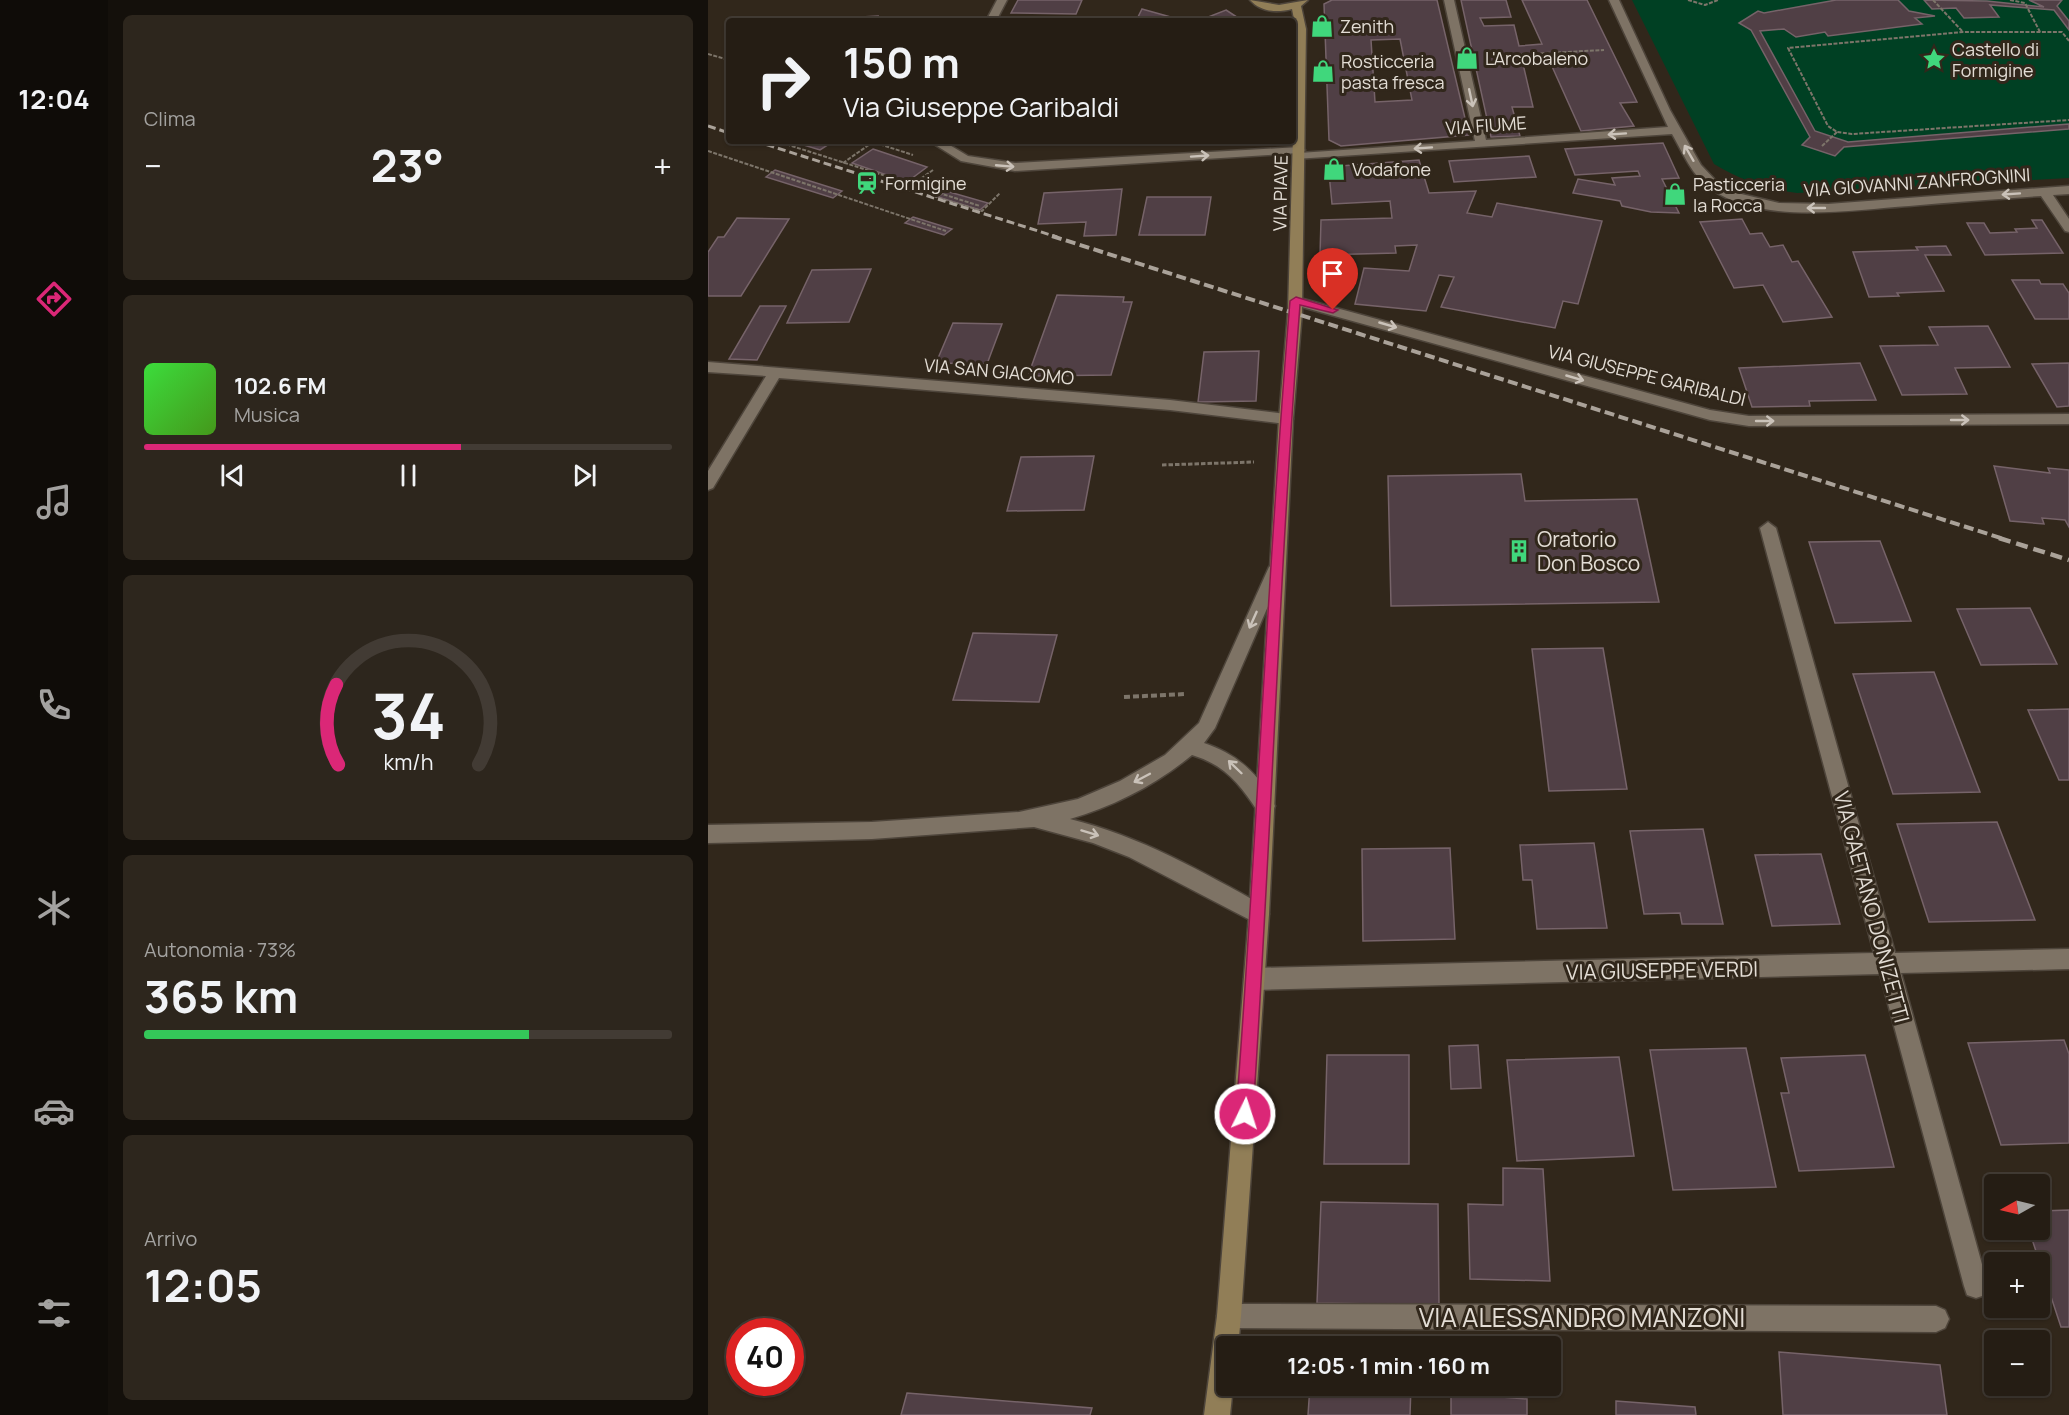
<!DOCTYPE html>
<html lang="it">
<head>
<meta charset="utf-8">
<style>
  :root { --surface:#251d14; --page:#2d261d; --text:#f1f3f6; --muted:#a3a2a0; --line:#423b34; --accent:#db2777 }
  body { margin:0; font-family:Manrope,sans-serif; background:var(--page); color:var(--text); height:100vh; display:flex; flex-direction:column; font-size:22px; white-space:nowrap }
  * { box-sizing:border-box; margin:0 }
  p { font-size:20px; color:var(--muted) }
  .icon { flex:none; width:33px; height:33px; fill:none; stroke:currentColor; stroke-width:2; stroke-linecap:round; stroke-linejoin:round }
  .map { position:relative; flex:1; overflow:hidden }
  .sheet { display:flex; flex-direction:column; gap:15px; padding:15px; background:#14100b; width:600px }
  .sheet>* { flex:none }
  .top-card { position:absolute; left:18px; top:18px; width:570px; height:126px; border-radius:6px; box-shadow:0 2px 4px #0004,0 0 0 2px var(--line); background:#251d14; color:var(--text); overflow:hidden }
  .needle { width:39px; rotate:262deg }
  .tools { position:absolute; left:1276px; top:1174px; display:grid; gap:12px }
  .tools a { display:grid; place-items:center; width:66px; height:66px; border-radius:6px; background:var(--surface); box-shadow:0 2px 4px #0004,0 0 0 2px var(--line); font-size:30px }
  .speed { position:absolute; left:18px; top:1318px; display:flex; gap:12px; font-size:30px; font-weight:700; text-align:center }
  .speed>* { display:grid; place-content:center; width:78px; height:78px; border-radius:50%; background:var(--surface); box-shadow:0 2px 4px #0004,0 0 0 2px var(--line); line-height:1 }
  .speed .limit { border:9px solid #d22; background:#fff; color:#111 }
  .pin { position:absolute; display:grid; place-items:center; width:51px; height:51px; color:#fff; margin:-62px -26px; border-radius:50% 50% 50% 0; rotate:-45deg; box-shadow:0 0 6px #0007 }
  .pin .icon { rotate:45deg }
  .me { position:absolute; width:66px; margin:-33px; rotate:4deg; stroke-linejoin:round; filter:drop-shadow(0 0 4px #0008) }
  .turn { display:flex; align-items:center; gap:21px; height:126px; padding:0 18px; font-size:27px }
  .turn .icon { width:78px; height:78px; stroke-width:2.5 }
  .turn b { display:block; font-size:42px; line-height:51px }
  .big { font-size:45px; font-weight:700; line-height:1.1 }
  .sheet .widget { flex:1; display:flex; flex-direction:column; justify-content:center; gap:9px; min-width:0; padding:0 21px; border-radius:9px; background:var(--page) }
  .sheet .dial { align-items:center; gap:0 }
  .dial svg { height:156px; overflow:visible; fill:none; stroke:var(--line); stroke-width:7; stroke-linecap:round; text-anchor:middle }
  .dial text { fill:var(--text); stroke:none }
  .song { display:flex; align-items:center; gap:18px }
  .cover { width:72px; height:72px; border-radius:9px; background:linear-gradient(135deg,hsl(120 70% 55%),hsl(100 70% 35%)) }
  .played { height:6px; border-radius:3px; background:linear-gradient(90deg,var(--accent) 60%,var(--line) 60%) }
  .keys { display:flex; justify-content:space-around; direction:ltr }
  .heat { display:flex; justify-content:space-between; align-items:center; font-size:33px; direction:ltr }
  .charge { height:9px; border-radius:4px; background:linear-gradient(90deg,#34c759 73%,var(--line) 0) }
  .trip { position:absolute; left:508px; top:1336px; width:345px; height:60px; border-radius:6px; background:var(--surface); box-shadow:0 2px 4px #0004,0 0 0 2px var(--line); font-weight:700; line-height:60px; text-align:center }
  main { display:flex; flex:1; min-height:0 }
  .tabs { display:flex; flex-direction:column; width:108px; justify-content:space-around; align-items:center; background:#0f0c08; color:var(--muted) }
  .tabs .icon { width:42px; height:42px }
  .tabs .active { color:var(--accent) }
  .tabs b { font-size:27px; color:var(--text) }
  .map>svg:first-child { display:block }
  .green { fill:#004023 }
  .building { fill:#503f45; stroke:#766369; stroke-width:1.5; fill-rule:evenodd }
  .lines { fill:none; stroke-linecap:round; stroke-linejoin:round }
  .street-casing { stroke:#4e453b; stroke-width:3 }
  .secondary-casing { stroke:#4e453b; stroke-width:3 }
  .path-far2 { stroke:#7d756a; stroke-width:2; stroke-dasharray:4 1.5; stroke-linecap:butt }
  .path-far1 { stroke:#7d756a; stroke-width:3; stroke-dasharray:4.5 2; stroke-linecap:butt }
  .path { stroke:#7d756a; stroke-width:4; stroke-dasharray:6 3; stroke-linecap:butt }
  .street { fill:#7e7365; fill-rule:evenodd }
  .secondary { fill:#917e57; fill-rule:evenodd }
  .rail-far2 { stroke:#aaa299; stroke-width:3; stroke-dasharray:8 4; stroke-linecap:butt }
  .rail-far1 { stroke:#aaa299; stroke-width:4; stroke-dasharray:10 4.5; stroke-linecap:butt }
  .rail { stroke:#aaa299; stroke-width:4.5; stroke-dasharray:12 6; stroke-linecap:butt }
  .oneway { stroke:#cac2b9 }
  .route { fill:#db2777; stroke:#8e194d; stroke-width:1.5 }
  .labels { text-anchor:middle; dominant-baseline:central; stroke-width:6; stroke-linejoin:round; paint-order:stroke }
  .far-poi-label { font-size:18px; fill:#e3ddd5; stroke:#31271b; text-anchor:start }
  .far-street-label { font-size:18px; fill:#e3ddd5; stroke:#31271b }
  .poi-label { font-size:21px; fill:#e3ddd5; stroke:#31271b; text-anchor:start }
  .street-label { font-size:21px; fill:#e3ddd5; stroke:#31271b }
  .near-street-label { font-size:26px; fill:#e3ddd5; stroke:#31271b }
</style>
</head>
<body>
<main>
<nav class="tabs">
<b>12:04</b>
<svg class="icon active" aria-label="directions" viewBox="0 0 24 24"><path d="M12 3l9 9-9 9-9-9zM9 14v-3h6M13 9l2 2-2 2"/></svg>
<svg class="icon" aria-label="music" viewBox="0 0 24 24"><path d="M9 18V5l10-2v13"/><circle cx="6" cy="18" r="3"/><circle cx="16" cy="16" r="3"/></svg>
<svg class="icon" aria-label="phone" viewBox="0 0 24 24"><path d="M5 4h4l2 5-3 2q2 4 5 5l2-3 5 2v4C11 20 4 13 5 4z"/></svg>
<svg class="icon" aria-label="climate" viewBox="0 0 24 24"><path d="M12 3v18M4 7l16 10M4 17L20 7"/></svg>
<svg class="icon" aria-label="car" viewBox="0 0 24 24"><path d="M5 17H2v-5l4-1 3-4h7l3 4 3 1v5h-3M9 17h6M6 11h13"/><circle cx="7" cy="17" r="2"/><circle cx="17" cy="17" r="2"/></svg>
<svg class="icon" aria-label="filters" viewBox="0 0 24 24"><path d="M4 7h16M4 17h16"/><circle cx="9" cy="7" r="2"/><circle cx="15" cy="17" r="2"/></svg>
</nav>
<section class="sheet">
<div class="widget"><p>Clima</p>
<div class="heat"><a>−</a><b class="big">23°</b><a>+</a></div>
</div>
<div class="widget">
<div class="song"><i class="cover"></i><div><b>102.6 FM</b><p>Musica</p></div></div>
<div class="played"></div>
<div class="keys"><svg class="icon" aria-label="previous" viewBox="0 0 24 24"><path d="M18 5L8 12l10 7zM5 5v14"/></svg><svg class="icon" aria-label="pause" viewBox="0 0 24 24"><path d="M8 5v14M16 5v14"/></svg><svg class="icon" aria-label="next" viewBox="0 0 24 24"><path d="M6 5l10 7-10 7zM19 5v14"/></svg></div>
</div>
<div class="widget dial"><svg viewBox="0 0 100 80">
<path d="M14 69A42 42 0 1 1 86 69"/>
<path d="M14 69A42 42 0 0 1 13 28" stroke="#db2777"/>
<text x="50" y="56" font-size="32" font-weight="700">34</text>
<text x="50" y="72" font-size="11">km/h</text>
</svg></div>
<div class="widget"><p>Autonomia · 73%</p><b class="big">365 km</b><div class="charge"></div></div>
<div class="widget"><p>Arrivo</p><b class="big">12:05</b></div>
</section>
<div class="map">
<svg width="1361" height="1415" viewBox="0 0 1361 1415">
  <rect width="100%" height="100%" fill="#31271b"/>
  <!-- green -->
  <path class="green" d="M924,0H1361V178L1089,193C1055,188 1035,181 1006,164Z"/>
  <!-- building -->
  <g class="building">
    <path d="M310,0H374L368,14L303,13Z"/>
    <path d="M624,0H729L761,135L633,146L621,140L616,4ZM692,39L704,100L667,102L663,40Z"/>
    <path d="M753,0H798L803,17L772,18L776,26L806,25L811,46L834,44L814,0H879L929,102L912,103L926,126L873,131L842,62L815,64L825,107H804L812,136L783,137Z"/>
    <path d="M1128,0H1190L1201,11L1227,16L1207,18L1214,24L1120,36L1117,32L1088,37L1076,29L1052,31L1107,131L1140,142L1361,124V129L1136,147L1127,156L1094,145L1102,137L1043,30L1031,23L1050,11L1056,13Z"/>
    <path d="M1216,0L1279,1L1336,7L1321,0H1354L1349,6L1361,21V30L1346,10L1282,5L1291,17L1256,18L1248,8L1224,9Z"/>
    <path d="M434,9L477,21H428Z"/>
    <path d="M518,10L535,21H490Z"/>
    <path d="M170,16L168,21H115L116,19Z"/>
    <path d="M88,141H126L112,150L86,142Z"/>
    <path d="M955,143L971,178L954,179L971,213L943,212L914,206L912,201L865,193L870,179L907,185L904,178L932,176L930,171L867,175L857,149Z"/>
    <path d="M165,149L219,167L199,182L144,163Z"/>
    <path d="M821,156L828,177L746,182L741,161Z"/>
    <path d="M711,160L721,193L768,191L759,213L784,217L789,203L894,221L870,304L855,301L847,328L733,307L746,277L731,275L718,311L647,304L656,268L701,271L709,245L687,246L688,253L612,255L613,220L684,218L682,201L624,204L621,173L632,166Z"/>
    <path d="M67,170L134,191L125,198L58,177Z"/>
    <path d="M414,189L408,235L376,236L378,222L330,224L336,193Z"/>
    <path d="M238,191L280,203L272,210L230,197Z"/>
    <path d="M439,197H503L497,235H431Z"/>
    <path d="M205,217L244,229L236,235L197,223Z"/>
    <path d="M29,218L81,219L33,296H0V252L10,237H16Z"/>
    <path d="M1034,219L1042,234L1054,233L1062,247L1075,245L1084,262L1090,261L1124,317L1075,322L1055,285L1026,288L992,222Z"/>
    <path d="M1324,220H1334L1355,253L1277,255L1259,223H1276L1282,233L1309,232L1307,229L1329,228Z"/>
    <path d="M1238,246L1243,255H1217L1236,291L1189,293L1191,296L1161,297L1145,252L1210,250L1208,247Z"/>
    <path d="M163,269L141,322L79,323L104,270Z"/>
    <path d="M1304,280H1331L1333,284H1355L1361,293V319H1327Z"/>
    <path d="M349,295L416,297L415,302H424L403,375L322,376L324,373H321Z"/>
    <path d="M52,306H78L49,360L21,359Z"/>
    <path d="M245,323L294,324L279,364L228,363Z"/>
    <path d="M1280,326L1302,367L1247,368L1259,394L1194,395L1172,346L1230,345L1221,327Z"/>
    <path d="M551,351L548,401L490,402L496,352Z"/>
    <path d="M1152,363L1168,400L1101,401L1102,406L1044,407L1031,368Z"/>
    <path d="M1361,363V406L1349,407L1324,364Z"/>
    <path d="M386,456L376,510L299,511L313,457Z"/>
    <path d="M1286,466L1342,473L1340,468L1361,470V527L1357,520L1334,518L1336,524L1302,521Z"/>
    <path d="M813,474L817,501L929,499L951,602L683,606L680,476Z"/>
    <path d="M1172,541L1203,621L1127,623L1101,542Z"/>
    <path d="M1322,608L1349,664L1273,665L1249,609Z"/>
    <path d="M265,633L349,635L331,702L245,700Z"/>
    <path d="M895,648L919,789L841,791L824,649Z"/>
    <path d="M1226,672L1272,792L1185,794L1145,674Z"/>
    <path d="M1361,709V780H1351L1320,710Z"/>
    <path d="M1289,822L1327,920L1221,922L1189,824Z"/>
    <path d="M995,829L1015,924H974L972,913L936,914L922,831Z"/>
    <path d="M886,843L899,928L829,929L824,880H815L812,845Z"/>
    <path d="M742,848L747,939L655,941L654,849Z"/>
    <path d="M1113,854L1132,924L1064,926L1047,855Z"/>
    <path d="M1356,1040L1361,1054V1143L1293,1145L1260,1043Z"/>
    <path d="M770,1045L773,1088L743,1089L741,1046Z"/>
    <path d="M1038,1048L1068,1187L965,1190L942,1050Z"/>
    <path d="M619,1055H701V1164H616Z"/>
    <path d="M1157,1055L1186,1167L1091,1171L1073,1093H1081L1073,1058Z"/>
    <path d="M911,1057L926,1156L809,1161L799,1060Z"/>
    <path d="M795,1168L835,1169L842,1281L762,1279L760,1204L795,1205Z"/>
    <path d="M613,1202L730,1204L731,1305L609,1303Z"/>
    <path d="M1361,1210V1327H1353L1321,1230H1332V1211Z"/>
    <path d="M1071,1352L1232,1365L1239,1415H1075Z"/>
    <path d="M602,1386H703L702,1415H600Z"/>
    <path d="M199,1393L384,1408L382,1415H193Z"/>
    <path d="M743,1393L819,1399V1415H743Z"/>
    <path d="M908,1401L987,1407L988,1415H908Z"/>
  </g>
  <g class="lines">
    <!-- street casing -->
    <g class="street-casing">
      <g id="street">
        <path d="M289,0H299L288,21H278Z"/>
        <path d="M736,0H746L778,140L960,127L901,0H911L962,110L993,165L1011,184L1025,192L1071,203L1120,204L1361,186V194L1345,195L1361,219V232L1357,231L1333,196C1289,199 1245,202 1201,206C1142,210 1054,225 1003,189C984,176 975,153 964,134L587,159V155L591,153L767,141Z"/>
        <path d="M221,141H235L260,156L307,163L591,147L597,150L591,153L307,171L253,161Z"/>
        <path d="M588,297L1002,410L1041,416L1361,414V424L1041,426L1002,420L583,304L581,301Z"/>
        <path d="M0,362L462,400L578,414L585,419L578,424L462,410L71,378L5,488L0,490V471L58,376L0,372Z"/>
        <path d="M1060,522L1068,528L1187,953L1361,949V969L1193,973L1280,1286L1277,1295L1268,1298L1259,1295L1256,1286L1172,974L547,990L540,986L536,979L540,972L547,968L1166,953L1052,528Z"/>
        <path d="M569,561L577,567L507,728L496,743C529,754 552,774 567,806L564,812L557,815L550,812C532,784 517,765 484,755C448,785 406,806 362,819C432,836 495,872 558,907L561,914L558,921L551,924L544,921L421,857L385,843L326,827L164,839L0,843V825L164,822L311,812L370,799L412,781L457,755L491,723L561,567Z"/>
        <path d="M521,1304L1228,1306L1237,1310L1241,1319L1237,1328L1228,1332L521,1328L512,1325L509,1316L512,1307Z"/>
      </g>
    </g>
    <!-- secondary casing -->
    <g class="secondary-casing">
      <path id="secondary" d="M542,0L571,5L600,0L593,6L598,29L594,312L585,419L561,914L533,1316L530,1347H519V1386H525L522,1415H496L509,1316L541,914L571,419L580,312L588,29L584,9C569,13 553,12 542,0Z"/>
    </g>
    <!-- path-far2 -->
    <g class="path-far2">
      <path d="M980,0L997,5L1010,0"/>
      <path d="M1225,0L1255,32"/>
      <path d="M1302,0L1317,3L1332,32"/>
      <path d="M1361,41L1354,32H1255L1080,48L1120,126L1129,132L1144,134L1361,120"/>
      <path d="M0,54L21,60"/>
      <path d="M783,56L896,50"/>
      <path d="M68,141L272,206"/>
      <path d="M1114,146L1129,132"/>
      <path d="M0,151L238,231"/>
      <path d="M135,163L165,142L205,155"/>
      <path d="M204,185L225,170"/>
      <path d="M230,195L228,197L274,211L292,193"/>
    </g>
    <!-- path-far1 -->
    <path class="path-far1" d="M454,465L546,462"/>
    <!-- path -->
    <path class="path" d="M416,697L478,694"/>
    <!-- street -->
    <use href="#street" class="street"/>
    <!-- secondary -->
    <use href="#secondary" class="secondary"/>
    <!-- rail-far2 -->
    <g class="rail-far2">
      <path d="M0,126L21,133"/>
      <path d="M47,141L349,237"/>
    </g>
    <!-- rail-far1 -->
    <path class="rail-far1" d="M344,236L1296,539"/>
    <!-- rail -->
    <path class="rail" d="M1291,538L1361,560"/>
  </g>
  <!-- one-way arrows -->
  <defs><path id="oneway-shaft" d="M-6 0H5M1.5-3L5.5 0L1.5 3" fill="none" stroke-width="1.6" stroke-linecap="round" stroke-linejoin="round" transform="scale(1.5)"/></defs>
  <g class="oneway">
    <use href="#oneway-shaft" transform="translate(763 98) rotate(78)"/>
    <use href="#oneway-shaft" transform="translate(909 134) rotate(176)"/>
    <use href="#oneway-shaft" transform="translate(715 148) rotate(176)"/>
    <use href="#oneway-shaft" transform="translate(981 153) rotate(-120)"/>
    <use href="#oneway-shaft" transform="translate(492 156) rotate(-4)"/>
    <use href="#oneway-shaft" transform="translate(297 166) rotate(5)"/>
    <use href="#oneway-shaft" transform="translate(1303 194) rotate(176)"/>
    <use href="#oneway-shaft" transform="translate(1108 208) rotate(180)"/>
    <use href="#oneway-shaft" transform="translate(680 325) rotate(16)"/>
    <use href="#oneway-shaft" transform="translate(867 378) rotate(16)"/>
    <use href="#oneway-shaft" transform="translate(1252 420)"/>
    <use href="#oneway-shaft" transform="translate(1057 421)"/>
    <use href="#oneway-shaft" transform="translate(545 620) rotate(114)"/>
    <use href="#oneway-shaft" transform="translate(527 767) rotate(-136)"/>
    <use href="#oneway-shaft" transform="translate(434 778) rotate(152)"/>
    <use href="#oneway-shaft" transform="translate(382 833) rotate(17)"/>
  </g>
  <!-- route -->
  <path class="route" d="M588,297L630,310L625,313L592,305C571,574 563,845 545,1114L543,1120L537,1123L531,1120L528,1114C549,843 559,571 582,301Z"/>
  <!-- icons -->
  <defs>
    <g id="shop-bare" transform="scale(1.8)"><path d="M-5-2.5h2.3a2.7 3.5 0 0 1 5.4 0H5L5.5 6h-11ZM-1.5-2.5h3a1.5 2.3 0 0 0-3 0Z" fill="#40d77c" stroke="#31271b" stroke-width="2.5" paint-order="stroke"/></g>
    <g id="sight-bare" transform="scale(1.8)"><path d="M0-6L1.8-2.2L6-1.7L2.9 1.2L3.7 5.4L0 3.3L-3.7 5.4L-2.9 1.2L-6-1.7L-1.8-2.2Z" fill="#40d77c" stroke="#31271b" stroke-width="2.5" paint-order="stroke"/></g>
    <g id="station-bare" transform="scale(1.8)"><path d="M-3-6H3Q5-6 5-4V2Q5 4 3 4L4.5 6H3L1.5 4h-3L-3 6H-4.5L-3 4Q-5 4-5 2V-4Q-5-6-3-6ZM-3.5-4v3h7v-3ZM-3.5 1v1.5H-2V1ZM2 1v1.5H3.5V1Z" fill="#40d77c" stroke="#31271b" stroke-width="2.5" paint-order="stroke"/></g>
    <g id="building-bare" transform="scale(1.8)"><path d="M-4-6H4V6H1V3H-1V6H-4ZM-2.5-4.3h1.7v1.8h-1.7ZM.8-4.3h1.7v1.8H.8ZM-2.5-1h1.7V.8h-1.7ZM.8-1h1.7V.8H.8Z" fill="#40d77c" stroke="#31271b" stroke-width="2.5" paint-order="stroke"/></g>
  </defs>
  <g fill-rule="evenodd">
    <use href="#shop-bare" x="614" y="26"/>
    <use href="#shop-bare" x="759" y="58"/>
    <use href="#sight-bare" x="1226" y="59"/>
    <use href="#shop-bare" x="615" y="71"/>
    <use href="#shop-bare" x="626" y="169"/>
    <use href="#station-bare" x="159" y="183"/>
    <use href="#shop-bare" x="967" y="194"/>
    <use href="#building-bare" x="811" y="551"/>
  </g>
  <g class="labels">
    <!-- far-poi labels -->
    <g class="far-poi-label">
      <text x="632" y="26">Zenith</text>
      <text x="1244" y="49">Castello di<tspan x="1244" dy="21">Formigine</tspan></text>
      <text x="777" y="58">L'Arcobaleno</text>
      <text x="633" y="61">Rosticceria<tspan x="633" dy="21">pasta fresca</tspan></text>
      <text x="644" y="169">Vodafone</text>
      <text x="177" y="183">Formigine</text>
      <text x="985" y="184">Pasticceria<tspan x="985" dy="21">la Rocca</tspan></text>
    </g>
    <!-- far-street labels -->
    <g class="far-street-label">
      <text transform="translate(778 125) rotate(-4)">VIA FIUME</text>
      <text transform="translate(1209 182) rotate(-4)">VIA GIOVANNI ZANFROGNINI</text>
      <text transform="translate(572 193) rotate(-89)">VIA PIAVE</text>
      <text transform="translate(291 371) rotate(5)">VIA SAN GIACOMO</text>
      <text transform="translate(939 375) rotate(14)">VIA GIUSEPPE GARIBALDI</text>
    </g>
    <!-- poi labels -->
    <g class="poi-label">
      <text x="829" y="539">Oratorio<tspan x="829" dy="24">Don Bosco</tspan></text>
    </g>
    <!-- street labels -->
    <g class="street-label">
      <text transform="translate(1164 907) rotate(75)">VIA GAETANO DONIZETTI</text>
      <text transform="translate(954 970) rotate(-1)">VIA GIUSEPPE VERDI</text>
    </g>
    <!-- near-street labels -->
    <g class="near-street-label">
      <text x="874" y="1317">VIA ALESSANDRO MANZONI</text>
    </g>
  </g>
</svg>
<div class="tools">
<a><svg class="needle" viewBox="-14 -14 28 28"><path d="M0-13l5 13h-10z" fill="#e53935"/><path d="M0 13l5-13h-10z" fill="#a3a2a0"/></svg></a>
<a>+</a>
<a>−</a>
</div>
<div class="speed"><div class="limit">40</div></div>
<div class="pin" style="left:625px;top:310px;background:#d93025"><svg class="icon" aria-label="arrive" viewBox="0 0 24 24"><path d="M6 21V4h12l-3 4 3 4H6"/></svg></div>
<svg class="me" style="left:537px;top:1114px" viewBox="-20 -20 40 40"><circle r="17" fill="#db2777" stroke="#fff" stroke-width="3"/><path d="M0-11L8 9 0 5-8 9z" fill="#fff"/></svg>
<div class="trip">12:05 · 1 min · 160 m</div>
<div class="top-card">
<div class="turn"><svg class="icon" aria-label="right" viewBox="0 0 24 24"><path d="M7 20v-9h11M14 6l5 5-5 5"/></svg><div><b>150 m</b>Via Giuseppe Garibaldi</div></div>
</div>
</div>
</main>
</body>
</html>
